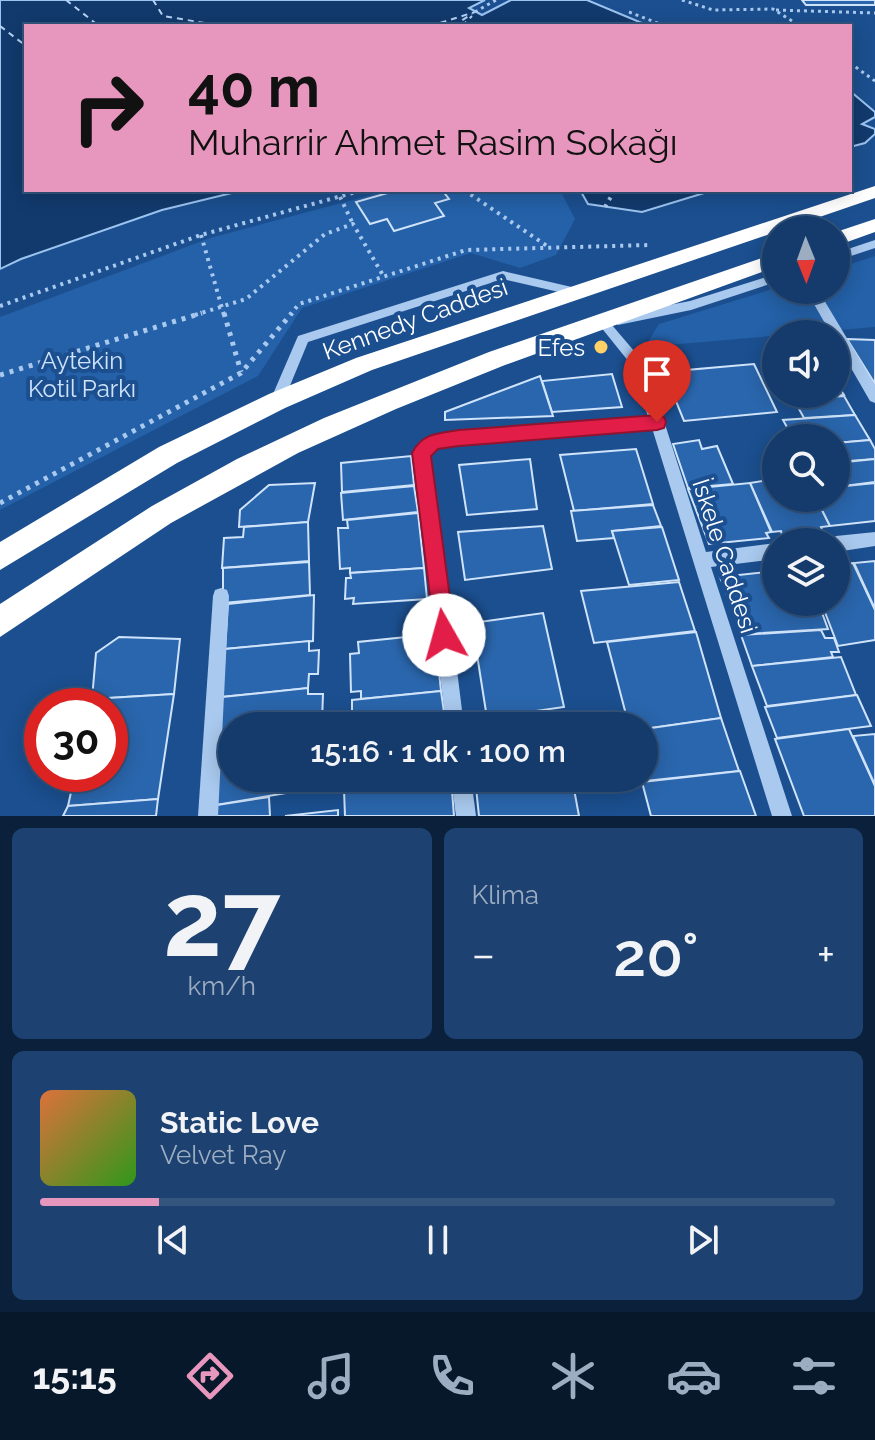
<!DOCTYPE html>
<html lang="tr">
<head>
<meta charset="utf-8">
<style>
  :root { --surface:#143b6b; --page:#1d4271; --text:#f1f3f6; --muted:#9dadc1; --line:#33557e; --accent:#e797bd }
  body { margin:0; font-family:Raleway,sans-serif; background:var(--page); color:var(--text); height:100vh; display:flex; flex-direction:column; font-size:30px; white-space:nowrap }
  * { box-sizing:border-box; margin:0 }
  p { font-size:26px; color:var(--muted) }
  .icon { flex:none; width:44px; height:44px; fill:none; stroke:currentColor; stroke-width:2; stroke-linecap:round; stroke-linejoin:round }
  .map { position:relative; height:816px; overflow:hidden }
  .drawer { display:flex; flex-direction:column; gap:12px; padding:12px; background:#0b203b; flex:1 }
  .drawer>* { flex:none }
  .banner { position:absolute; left:24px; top:24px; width:828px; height:168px; border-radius:0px; box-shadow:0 4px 20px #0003,0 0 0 2px var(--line); background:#e797bd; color:#111; overflow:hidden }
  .needle { width:52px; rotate:179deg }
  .buttons { position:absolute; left:762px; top:216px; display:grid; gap:16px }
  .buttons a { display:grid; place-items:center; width:88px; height:88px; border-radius:50%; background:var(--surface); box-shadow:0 4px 20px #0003,0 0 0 2px var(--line); font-size:40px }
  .speed { position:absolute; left:24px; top:688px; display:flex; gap:16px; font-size:40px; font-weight:700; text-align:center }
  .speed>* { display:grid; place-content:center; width:104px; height:104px; border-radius:50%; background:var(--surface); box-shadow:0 4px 20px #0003,0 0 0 2px var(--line); line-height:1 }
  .speed .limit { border:12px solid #d22; background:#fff; color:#111 }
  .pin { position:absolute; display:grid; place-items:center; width:68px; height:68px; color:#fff; margin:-82px -34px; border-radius:50% 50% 50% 0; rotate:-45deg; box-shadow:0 0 8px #0007 }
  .pin .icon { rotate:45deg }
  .me { position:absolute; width:88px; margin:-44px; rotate:353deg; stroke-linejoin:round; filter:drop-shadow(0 0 6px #0008) }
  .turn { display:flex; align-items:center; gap:28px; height:168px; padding:0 32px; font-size:36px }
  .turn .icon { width:104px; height:104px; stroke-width:2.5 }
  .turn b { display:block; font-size:56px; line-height:68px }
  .big { font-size:60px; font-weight:600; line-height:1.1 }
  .drawer .widget { flex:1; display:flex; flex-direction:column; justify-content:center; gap:12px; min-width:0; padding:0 28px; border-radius:12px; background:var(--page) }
  .drawer .dial { align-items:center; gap:0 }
  .dial b { font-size:104px; line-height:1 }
  .song { display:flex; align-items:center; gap:24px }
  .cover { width:96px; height:96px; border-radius:12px; background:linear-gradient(135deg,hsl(20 70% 55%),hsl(110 70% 35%)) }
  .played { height:8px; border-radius:4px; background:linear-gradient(90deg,var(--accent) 15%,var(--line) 15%) }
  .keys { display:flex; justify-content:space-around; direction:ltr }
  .heat { display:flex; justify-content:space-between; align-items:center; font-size:44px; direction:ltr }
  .drawer .tiles { flex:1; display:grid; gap:12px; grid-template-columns:1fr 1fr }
  .widget:last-child { grid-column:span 2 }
  .trip { position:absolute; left:218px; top:712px; width:440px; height:80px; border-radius:40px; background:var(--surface); box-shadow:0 4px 20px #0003,0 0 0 2px var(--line); font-weight:600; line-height:80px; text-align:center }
  .dock { display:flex; height:128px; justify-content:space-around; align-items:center; background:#08182b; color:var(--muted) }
  .dock .icon { width:56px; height:56px }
  .dock .selected { color:var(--accent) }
  .dock b { font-size:36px; color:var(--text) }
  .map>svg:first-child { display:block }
  .green { fill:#2461a8 }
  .water { fill:#123a6d; stroke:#9cc4f0; stroke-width:2 }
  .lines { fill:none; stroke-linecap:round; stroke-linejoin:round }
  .ferry { stroke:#b5d3f5; stroke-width:2; stroke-dasharray:6 5; stroke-linecap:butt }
  .building { fill:#2a66ad; stroke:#cfe3fa; stroke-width:2 }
  .path-far2 { stroke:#a9c9ee; stroke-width:3; stroke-dasharray:3 4; stroke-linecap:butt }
  .path-far1 { stroke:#a9c9ee; stroke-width:4; stroke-dasharray:3 5; stroke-linecap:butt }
  .path { stroke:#a9c9ee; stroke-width:5; stroke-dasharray:4 6; stroke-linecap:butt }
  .minor { fill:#a9c9ee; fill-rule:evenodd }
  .highway { fill:#fff; fill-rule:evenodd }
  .route { fill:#e11d48; stroke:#92132f; stroke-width:2 }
  .poi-dot { fill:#ffd166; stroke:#1b4f8f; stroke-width:3 }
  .labels { text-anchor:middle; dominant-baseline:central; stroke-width:8; stroke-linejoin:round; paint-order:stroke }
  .street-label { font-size:24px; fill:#fff; stroke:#1b4f8f }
  .poi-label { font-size:24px; fill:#fff; stroke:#1b4f8f; text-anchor:end }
  .park-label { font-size:24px; fill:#cfe3fa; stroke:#1b4f8f }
</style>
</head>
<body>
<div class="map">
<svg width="875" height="816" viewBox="0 0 875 816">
  <rect width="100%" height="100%" fill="#1b4f8f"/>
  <!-- green -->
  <g class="green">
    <path d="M390,190H560L575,219L556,255L520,268L471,253L302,308L258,376L0,510V317L210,238Z"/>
    <path d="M875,256V327L645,347L659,324L776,288V290H836V269Z"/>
  </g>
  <!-- water -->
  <g class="water">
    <path d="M0,0H485L469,8L482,15L511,0H587L649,26H26V190H244L162,210L21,259L0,269Z"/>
    <path d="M850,91L875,112V117L862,124L875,129V134L865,143L850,147Z"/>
    <path d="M580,190H714L642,212L588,204Z"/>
  </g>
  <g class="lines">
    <!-- ferry -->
    <g class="ferry">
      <path d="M66,0L99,26"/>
      <path d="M153,0L163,16L223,26"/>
      <path d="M0,26L26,46"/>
      <path d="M430,26L475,12"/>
      <path d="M453,26L472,14"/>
      <path d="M462,26L472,16"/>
    </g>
  </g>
  <!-- building -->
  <g class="building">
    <path d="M802,0H875V5H806Z"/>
    <path d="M398,190H442L449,199L435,203L444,216L394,231L387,219L370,224L356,202Z"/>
    <path d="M847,339L875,340V384Z"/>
    <path d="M754,364L777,412L684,421L664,372Z"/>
    <path d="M612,374L622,407L552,412L542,381Z"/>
    <path d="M540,376L553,416L445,420V412Z"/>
    <path d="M836,383L844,395L793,400L790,394H836Z"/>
    <path d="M844,396L855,415L804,418L794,400Z"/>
    <path d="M855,415L870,440L836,443V438H793L783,420Z"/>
    <path d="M699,440L702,449L717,446L733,484L688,488L673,444Z"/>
    <path d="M870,440L875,449V459L836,462V443Z"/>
    <path d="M636,449L653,504L574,511L560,455Z"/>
    <path d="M411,456L414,485L342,492L341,463Z"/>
    <path d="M530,459L537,509L467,515L459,465Z"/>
    <path d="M875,459V482L836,487V463Z"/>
    <path d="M776,479V498H816L830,526L821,527L822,530L782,535L781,531L772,532L750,483Z"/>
    <path d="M315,483L308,522L239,527L240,510L269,485Z"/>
    <path d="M750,483L771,532L766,533L769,538L709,544L688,489Z"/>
    <path d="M875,483V521L830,526L816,498H836V487Z"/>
    <path d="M414,486L418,512L343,520L341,493Z"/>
    <path d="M653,505L661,526L612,531L614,538L577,541L571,511Z"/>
    <path d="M418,513L424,568L350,573V568L340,569L338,528H348L347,520Z"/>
    <path d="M308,522L309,561L222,568L224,538L243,537L244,527Z"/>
    <path d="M543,526L552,569L465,580L458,532Z"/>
    <path d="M662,527L679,580L629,585L612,531Z"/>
    <path d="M875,561V609L854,563Z"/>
    <path d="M309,562L310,595L223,603V568Z"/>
    <path d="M853,563L875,610V640L838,646L821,602H836V565Z"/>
    <path d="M424,568L427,599L353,604L354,598L345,599L346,578H351L350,573Z"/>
    <path d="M776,571V602H818L828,629L747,634L741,614H734L720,577Z"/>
    <path d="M679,582L695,631L594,643L581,591Z"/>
    <path d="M314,595L313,641L225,649L228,604Z"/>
    <path d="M543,613L564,707L487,718L472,623Z"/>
    <path d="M821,630L825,638H834L839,652H831L833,657L752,666L741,635Z"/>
    <path d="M696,632L721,718L644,729V726H629L607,642Z"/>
    <path d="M435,634L441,691L361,699V691L351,692L350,654L359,653L358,642Z"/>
    <path d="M119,637L180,639L174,694L92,699L96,653Z"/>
    <path d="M309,641V651L319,650L318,674H309L308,688L222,697L225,649Z"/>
    <path d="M841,657L856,695L767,706L752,666Z"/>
    <path d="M308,688V694H323L322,722L303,726H232V743L218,745L222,697Z"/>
    <path d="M441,691L446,726H352V700Z"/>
    <path d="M174,694L158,799L68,806L75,774H110V706H90L92,699Z"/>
    <path d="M857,695L871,726L777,738L765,707Z"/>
    <path d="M721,718L739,771L645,781L644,729Z"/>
    <path d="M849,729L875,786V816H804L775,739Z"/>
    <path d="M875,734V785L853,736Z"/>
    <path d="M232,743V778L317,779L304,781V790L216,805L219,745Z"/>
    <path d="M740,771L756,816H651L642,782Z"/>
    <path d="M352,778H446L352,789Z"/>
    <path d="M451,778L454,816H345L344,790Z"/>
    <path d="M475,778H572L579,816H479Z"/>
    <path d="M269,797L270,816H216L217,805Z"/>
    <path d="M158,799L156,816H63L68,806Z"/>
    <path d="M338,810V816H285Z"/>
  </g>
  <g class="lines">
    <!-- path-far2 -->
    <g class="path-far2">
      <path d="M682,0L713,10L773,9L800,26"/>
      <path d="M776,10L875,13"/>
      <path d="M475,12L496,0"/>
      <path d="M629,12L660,24L787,26"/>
      <path d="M850,63L875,81"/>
    </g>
    <!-- path-far1 -->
    <g class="path-far1">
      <path d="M464,190L550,248"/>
      <path d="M340,197L353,224"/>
      <path d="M605,207L615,190"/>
      <path d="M201,235L224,315"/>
      <path d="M0,306L201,235L363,190"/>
      <path d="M195,315L246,299L325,234L353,224L384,277"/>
      <path d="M290,315L299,304L466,250L649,245"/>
    </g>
    <!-- path -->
    <g class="path">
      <path d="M224,313L241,372"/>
      <path d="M0,375L202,313"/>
      <path d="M0,503L241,373L292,313"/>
    </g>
    <!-- minor -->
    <g class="minor">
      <path d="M875,240V248L836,261V253Z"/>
      <path d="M503,271L576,288L582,292L576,296L503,279L308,342L282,405H272L270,401L298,336Z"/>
      <path d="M776,274V282L691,310L618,325L612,320L618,315L690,301Z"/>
      <path d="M806,290H818L875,385V403L870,401L836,342V334H831Z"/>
      <path d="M602,316L606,318L646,365L706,552L776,543V559L711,567L792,816H772L652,428L437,447L430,455L464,726H446L415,453L428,437L433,435L648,417L633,367L596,321Z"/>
      <path d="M875,532V546L836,552V542H829L836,536Z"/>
      <path d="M221,588L227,590L229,596L218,816H198L213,596L215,590Z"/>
      <path d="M451,778H471L476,816H456Z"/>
    </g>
    <!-- highway -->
    <g class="highway">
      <path d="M875,186V198L372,370L285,408L177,463L0,570V542L159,447L269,394L356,358Z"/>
      <path d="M875,219V232L836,246V232Z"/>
      <path d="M776,253V267L505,365L396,409L298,453L171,523L0,637V604L152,506L237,459L324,418L489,352Z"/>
    </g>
  </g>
  <!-- route -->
  <path class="route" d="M657,415L664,417L666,422L664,428L657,430L459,446L438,449L431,456L455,635L452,643L444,646L436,643L412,453C422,433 439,433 459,430Z"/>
  <!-- markers -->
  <circle class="poi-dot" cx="601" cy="347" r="8"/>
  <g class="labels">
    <!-- street labels -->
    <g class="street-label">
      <text transform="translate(415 319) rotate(-20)">Kennedy Caddesi</text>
      <text transform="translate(725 556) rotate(72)">İskele Caddesi</text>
    </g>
    <!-- poi labels -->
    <g class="poi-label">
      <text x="585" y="347">Efes</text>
    </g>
    <!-- park labels -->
    <g class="park-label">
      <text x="82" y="360">Aytekin<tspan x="82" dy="28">Kotil Parkı</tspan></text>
    </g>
  </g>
</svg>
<div class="buttons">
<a><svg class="needle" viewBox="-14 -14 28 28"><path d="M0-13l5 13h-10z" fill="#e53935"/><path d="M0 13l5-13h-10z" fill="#9dadc1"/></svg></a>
<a><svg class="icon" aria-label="sound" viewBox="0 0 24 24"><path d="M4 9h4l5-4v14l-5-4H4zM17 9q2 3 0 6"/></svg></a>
<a><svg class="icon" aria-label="search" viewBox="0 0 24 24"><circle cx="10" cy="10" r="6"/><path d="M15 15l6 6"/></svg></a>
<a><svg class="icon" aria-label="layers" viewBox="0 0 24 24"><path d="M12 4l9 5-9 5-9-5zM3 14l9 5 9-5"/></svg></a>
</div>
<div class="speed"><div class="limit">30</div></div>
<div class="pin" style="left:657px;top:422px;background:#d93025"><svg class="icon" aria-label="arrive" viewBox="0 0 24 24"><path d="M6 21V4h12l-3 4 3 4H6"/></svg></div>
<svg class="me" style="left:444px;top:635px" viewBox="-20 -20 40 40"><circle r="19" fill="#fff"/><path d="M0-13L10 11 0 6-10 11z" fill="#e11d48"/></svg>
<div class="trip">15:16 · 1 dk · 100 m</div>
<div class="banner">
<div class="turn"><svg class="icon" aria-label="right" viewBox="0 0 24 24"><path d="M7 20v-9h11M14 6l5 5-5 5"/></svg><div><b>40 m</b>Muharrir Ahmet Rasim Sokağı</div></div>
</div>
</div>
<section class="drawer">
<div class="tiles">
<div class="widget dial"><b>27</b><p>km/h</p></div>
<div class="widget"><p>Klima</p>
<div class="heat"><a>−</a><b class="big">20°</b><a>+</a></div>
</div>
<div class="widget">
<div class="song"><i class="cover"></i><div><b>Static Love</b><p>Velvet Ray</p></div></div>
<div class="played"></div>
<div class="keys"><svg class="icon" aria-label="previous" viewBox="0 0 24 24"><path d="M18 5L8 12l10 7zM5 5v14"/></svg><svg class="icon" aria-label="pause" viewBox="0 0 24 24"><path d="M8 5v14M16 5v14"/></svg><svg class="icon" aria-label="next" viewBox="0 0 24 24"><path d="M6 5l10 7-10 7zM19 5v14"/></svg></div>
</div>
</div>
</section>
<nav class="dock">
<b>15:15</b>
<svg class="icon selected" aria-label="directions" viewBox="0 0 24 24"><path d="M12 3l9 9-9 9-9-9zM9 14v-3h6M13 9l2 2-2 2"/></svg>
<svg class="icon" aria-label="music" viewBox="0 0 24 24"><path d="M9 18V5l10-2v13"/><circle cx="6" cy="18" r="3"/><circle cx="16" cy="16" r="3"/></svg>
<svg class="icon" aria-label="phone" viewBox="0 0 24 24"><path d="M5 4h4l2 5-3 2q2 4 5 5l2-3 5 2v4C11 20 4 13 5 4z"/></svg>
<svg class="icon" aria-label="climate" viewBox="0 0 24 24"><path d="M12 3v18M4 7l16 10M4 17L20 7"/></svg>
<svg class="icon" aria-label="car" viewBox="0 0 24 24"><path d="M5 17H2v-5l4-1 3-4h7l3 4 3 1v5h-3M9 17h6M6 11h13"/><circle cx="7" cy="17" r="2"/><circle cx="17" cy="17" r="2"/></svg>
<svg class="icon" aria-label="filters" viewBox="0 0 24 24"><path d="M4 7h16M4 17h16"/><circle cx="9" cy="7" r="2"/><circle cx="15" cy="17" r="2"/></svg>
</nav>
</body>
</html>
